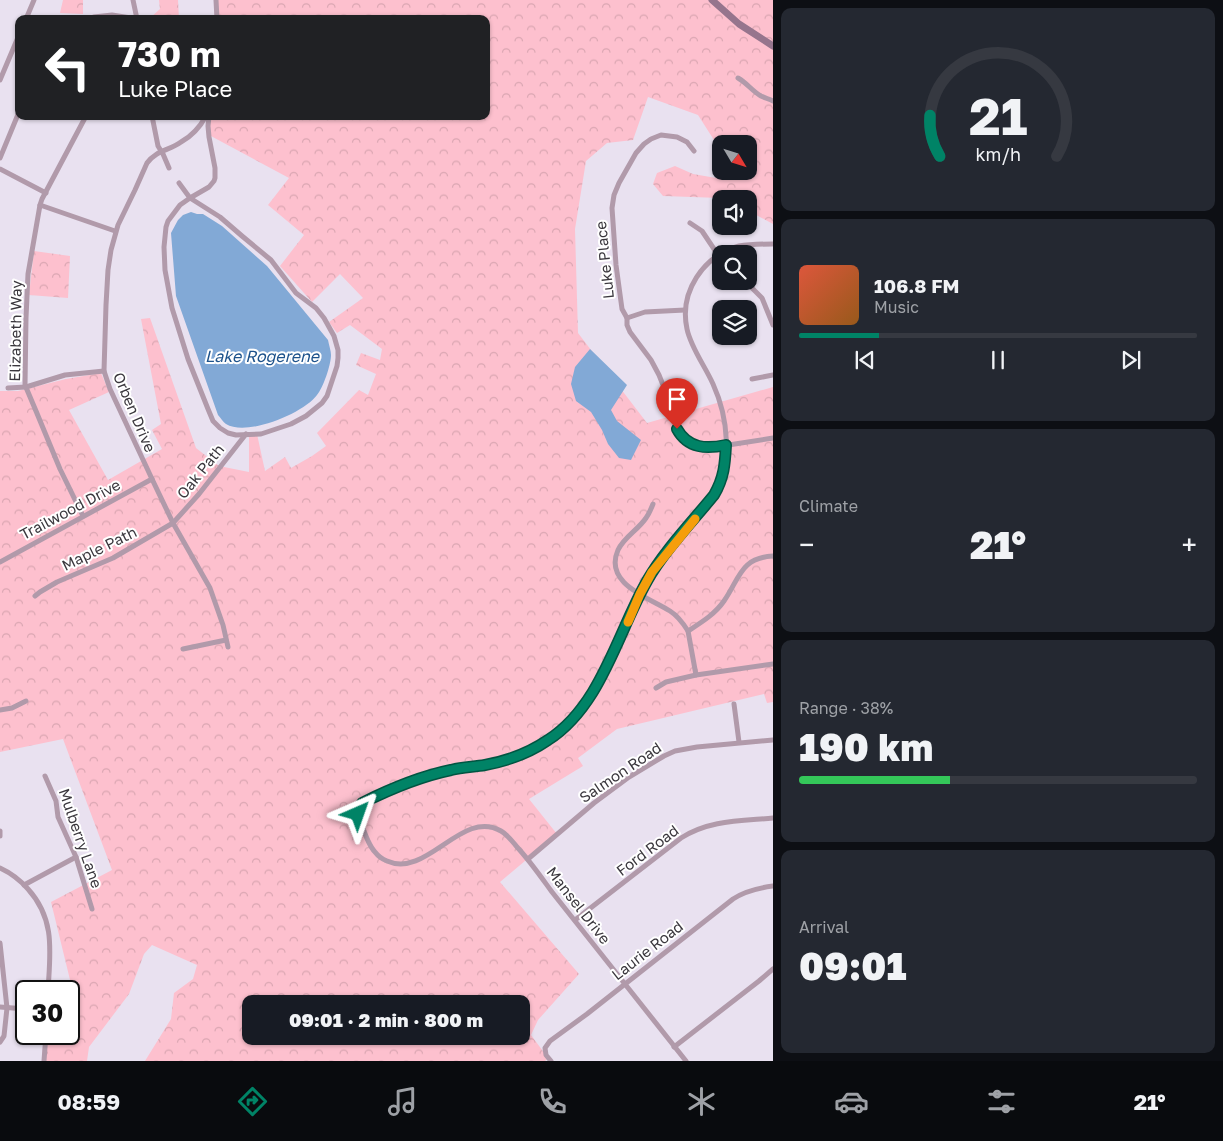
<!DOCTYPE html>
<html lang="en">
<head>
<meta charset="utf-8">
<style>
  :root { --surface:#171b24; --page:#242831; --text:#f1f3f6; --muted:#9ea1a6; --line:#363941; --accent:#008366 }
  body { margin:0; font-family:"Golos Text",sans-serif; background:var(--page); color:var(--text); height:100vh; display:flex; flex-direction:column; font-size:19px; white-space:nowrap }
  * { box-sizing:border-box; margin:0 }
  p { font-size:16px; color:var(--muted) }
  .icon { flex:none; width:28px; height:28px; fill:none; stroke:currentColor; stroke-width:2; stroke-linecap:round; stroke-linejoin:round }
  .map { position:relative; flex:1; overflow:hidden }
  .details { display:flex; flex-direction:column; gap:8px; padding:8px; background:#0d0f14; width:450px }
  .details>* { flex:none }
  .guide { position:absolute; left:15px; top:15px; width:475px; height:105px; border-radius:10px; box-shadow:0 1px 4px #0004; background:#202124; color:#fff; overflow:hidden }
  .needle { width:32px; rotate:128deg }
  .tools { position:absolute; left:712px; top:135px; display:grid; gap:10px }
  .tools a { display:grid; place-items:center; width:45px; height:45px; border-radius:10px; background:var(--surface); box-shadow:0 1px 4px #0004; font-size:25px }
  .speed { position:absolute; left:15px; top:980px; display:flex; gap:10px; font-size:25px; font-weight:700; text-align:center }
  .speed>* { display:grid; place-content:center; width:65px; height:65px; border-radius:50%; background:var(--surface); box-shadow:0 1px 4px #0004; line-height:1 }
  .speed .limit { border:2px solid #111; border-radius:8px; background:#fff; color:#111 }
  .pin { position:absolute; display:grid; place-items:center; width:42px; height:42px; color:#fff; margin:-51px -21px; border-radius:50% 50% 50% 0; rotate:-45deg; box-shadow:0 0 5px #0007 }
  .pin .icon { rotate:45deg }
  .me { position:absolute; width:55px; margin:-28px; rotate:43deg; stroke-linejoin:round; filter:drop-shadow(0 0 4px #0008) }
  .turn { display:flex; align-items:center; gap:18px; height:105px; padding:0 20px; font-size:22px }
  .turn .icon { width:65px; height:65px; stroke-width:2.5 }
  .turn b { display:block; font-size:35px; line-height:42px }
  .big { font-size:38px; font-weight:800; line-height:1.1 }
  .details .widget { flex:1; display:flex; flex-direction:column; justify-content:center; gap:8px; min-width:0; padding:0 18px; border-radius:10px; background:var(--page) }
  .details .dial { align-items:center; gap:0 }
  .dial svg { height:130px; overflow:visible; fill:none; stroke:var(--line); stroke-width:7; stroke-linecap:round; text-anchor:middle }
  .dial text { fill:var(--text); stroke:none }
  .song { display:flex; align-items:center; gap:15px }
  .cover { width:60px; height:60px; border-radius:8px; background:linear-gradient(135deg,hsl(10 70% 55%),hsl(30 70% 35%)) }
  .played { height:5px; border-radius:2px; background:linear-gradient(90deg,var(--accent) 20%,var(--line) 20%) }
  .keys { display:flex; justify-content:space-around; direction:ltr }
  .heat { display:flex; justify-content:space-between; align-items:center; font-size:28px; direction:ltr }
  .charge { height:8px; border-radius:4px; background:linear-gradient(90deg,#34c759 38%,var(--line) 0) }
  .trip { position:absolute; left:242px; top:995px; width:288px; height:50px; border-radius:10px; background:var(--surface); box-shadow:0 1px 4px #0004; font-weight:800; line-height:50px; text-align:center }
  .tabs { display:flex; height:80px; justify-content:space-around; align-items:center; background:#090b0e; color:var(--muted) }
  .tabs .icon { width:35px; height:35px }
  .tabs .active { color:var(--accent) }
  .tabs b { font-size:22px; color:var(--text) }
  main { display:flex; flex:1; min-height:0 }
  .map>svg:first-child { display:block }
  .forest { fill:url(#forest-crowns); fill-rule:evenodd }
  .water { fill:#82a9d6 }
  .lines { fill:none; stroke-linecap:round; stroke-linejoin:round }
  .street { stroke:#b19aaa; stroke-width:5 }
  .secondary { stroke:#96758d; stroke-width:7 }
  .route-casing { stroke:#005542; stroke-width:12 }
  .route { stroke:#008366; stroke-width:9 }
  .slow { stroke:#f59e0b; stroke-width:9 }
  .labels { text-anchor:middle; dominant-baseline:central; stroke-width:4; stroke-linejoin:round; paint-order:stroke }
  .street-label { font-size:15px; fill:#3a373d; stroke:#fff }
  .water-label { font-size:16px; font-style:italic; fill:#1d528b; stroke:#fff }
</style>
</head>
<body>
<main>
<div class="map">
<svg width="773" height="1061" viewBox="0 0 773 1061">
  <defs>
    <pattern id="forest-crowns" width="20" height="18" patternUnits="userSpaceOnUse" patternTransform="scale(1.25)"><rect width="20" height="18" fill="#fdc0ce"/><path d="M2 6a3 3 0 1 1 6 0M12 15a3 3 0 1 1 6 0" fill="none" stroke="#daa6b2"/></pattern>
  </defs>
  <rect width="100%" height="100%" fill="#e9e1f0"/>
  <!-- forest -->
  <g class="forest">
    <path d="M63,0H83V14L60,13Z"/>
    <path d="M159,0H178L179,19H151L150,18L160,9Z"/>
    <path d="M218,0H773V224L749,211V199L663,196L653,184L657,173L675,166L693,174L722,179L724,171H749V144H721V151L698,115L648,97L633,140L607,143L586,161L575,229L578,333L647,423L773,387V702L767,703L764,694L617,729L578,758L583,766L529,799L557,834L500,882L579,974L538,1020L531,1035L548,1058L545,1061H145L171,1019L174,993L193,979L197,965L152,945L144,954L129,994L89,1047L87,1061H42L44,1034H69V993L72,988L51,902L112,870L63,739L0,752V391H18L66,379L101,373L109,392L69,410L108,480L162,449L152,430L161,424L141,319L150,318L196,448L219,466L249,472V435L257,434L265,471L285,457L291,468L312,456L326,446L317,433L359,390L368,395L376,374L356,365L361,353L380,360L382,349L350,325L337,333L329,322L363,298L340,274L312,302L280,266L304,235L268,205L289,178L209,135L210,116H486V19H216ZM251,1004H521V1036H251Z"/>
    <path d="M34,251L70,256L68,298L29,295Z"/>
  </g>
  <!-- water -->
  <g class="water">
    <path d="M191,212L197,214H203L222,226L267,266L328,340C329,345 331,351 331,355C331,365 323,388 317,395C304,413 247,437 226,424C223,422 221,418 218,415L176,296L171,233L178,220L183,215Z"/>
    <path d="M590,349L627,385L611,410L617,421L641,440L631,460L619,458L608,444L602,430L591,412L576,401L571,384L575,367Z"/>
  </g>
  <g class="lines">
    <!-- street -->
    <g class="street">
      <path d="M133,0L137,19"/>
      <path d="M216,0L217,19"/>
      <path d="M94,17L112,15L137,19"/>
      <path d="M26,19L34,0"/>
      <path d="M738,78C747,83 752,91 761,96C765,98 769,99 773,101"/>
      <path d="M0,80L19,35"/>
      <path d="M152,116L158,146L163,154L169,168"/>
      <path d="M206,116C200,127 192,136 181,142C170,150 155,151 147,163L135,190L118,225L111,250L108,270L106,305L104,371L110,389L152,479L173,523L210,588L223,625L228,647"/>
      <path d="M694,151L687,142L677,137L661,135L651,139L644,144L636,153L619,183L614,195L612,208L616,265L622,309L627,318V325L630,332L651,360L659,375L667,395L674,421L679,433L686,440L694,445L709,448L773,438"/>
      <path d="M0,158L19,112"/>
      <path d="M0,169L46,193"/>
      <path d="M179,183L190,198L220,217L242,236L271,260L296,293L316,308L324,318L334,336L338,350V358L337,366L327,396L322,403L306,416L291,424L261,434L236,435L228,433L220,428L213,421L208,409L188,359L172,308L165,270L164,247L166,227L168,221L180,205L190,198L209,187L214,181L215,178V168L209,137L208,126L209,116"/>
      <path d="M40,205L115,231"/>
      <path d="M690,223L702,231L718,255"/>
      <path d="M751,287L762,298L773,325"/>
      <path d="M627,318L645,312L685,310"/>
      <path d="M752,379L773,375"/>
      <path d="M8,388L26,387L65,375L104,371"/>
      <path d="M653,504C651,509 649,514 646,518C638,530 624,537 618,550C603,584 650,598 670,611C678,616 683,623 688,631L696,675"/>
      <path d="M83,516L60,469L36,411L25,385L26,318L28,274L40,205L42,199L86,116"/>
      <path d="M0,562L152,479"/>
      <path d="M35,596L40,592L57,582L113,558L173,523L199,494L246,434"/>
      <path d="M688,631C702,622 715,614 724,601C740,578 740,558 773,556"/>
      <path d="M183,649L226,640"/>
      <path d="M656,688L666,682L696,675L773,664"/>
      <path d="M734,704L739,742"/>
      <path d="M0,710L12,708L26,701"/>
      <path d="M45,776L56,801L58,817L76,857L92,909"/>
      <path d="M0,831V836"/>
      <path d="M528,859L594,803L629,777L664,756L675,751L697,747L773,740"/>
      <path d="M0,868C11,873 20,880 28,889C56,920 50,953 48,991"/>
      <path d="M24,885L76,857"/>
      <path d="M575,920L681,838C709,820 740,821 773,818"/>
      <path d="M0,943L7,1008L4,1036L0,1042"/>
      <path d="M0,1007L26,1009"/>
      <path d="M674,1047L759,981L773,969"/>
      <path d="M44,1061L46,1034"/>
      <path d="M551,1061L546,1055L545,1048L550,1041L587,1014L733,899C745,891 758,888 773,886"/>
      <path d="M686,1061C641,1005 597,948 552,892C541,877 530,861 517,847C512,841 508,835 501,831C462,808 427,879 387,861C382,859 378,856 375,852C367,844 362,825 358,814L359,807L362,803C389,789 421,776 451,770C462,767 473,767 485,765C507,761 529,753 548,740C601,706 617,634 647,581C664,551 692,522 714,495C733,462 728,417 713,384C705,366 691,348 687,329C679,292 703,256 739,246C750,244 762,244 773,244"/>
    </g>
    <!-- secondary -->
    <path class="secondary" d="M712,0L739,24L773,46"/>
  </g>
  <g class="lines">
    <!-- route casing -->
    <g class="route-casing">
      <path id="route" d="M358,814L359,808L362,803C388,790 422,776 451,770C462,767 473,767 485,765C507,761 529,753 548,740C601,706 617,634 647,581C664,551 692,522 714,495C724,478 725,464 726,445C707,449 688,449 677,429"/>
    </g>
    <!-- route -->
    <use href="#route" class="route"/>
    <!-- slow -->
    <path class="slow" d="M628,622L640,594L652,572L695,519"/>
  </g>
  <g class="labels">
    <!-- street labels -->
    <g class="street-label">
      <text transform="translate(604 260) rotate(-96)">Luke Place</text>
      <text transform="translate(15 331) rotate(-89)">Elizabeth Way</text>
      <text transform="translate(135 412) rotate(67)">Orben Drive</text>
      <text transform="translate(200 471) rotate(-51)">Oak Path</text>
      <text transform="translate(70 509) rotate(-28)">Trailwood Drive</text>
      <text transform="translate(99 548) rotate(-26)">Maple Path</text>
      <text transform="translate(620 772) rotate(-34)">Salmon Road</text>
      <text transform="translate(81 838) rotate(71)">Mulberry Lane</text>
      <text transform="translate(647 850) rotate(-37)">Ford Road</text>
      <text transform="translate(579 905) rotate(52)">Mansel Drive</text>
      <text transform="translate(647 950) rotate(-38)">Laurie Road</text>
    </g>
    <!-- water labels -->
    <g class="water-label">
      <text x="262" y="356">Lake Rogerene</text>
    </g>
  </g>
</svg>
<div class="tools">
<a><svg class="needle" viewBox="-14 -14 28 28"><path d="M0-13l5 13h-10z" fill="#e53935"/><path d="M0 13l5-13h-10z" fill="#9ea1a6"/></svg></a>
<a><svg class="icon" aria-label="sound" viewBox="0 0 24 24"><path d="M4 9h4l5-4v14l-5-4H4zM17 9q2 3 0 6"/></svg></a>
<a><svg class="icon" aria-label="search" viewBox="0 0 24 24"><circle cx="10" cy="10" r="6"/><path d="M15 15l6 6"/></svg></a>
<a><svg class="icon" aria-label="layers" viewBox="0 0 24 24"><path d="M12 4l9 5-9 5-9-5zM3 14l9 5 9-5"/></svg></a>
</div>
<div class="speed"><div class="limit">30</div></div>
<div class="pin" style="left:677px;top:429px;background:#d93025"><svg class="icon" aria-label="arrive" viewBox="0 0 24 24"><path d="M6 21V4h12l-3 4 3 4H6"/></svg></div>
<svg class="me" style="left:358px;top:814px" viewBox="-20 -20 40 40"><path d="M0-17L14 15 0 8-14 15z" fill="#008366" stroke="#fff" stroke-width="4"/></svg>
<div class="trip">09:01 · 2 min · 800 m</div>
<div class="guide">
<div class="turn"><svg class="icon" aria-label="left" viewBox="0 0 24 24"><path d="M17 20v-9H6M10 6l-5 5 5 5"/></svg><div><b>730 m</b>Luke Place</div></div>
</div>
</div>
<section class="details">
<div class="widget dial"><svg viewBox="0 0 100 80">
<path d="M14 69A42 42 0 1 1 86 69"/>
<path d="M14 69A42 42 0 0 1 8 44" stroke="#008366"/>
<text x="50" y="56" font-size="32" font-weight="700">21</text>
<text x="50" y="72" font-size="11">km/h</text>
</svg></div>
<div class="widget">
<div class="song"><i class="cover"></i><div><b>106.8 FM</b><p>Music</p></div></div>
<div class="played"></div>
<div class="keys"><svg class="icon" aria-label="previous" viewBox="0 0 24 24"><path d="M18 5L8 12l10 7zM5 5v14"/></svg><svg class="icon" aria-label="pause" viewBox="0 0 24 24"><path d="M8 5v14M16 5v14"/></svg><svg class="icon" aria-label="next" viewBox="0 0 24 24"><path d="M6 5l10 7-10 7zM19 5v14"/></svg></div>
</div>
<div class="widget"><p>Climate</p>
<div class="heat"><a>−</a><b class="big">21°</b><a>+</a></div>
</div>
<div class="widget"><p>Range · 38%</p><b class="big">190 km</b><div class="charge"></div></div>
<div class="widget"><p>Arrival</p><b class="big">09:01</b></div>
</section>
</main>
<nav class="tabs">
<b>08:59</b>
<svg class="icon active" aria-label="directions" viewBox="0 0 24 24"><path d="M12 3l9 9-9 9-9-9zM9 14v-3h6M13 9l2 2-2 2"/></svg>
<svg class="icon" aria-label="music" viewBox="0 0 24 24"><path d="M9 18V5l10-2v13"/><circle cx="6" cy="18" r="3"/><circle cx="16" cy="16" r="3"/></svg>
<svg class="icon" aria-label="phone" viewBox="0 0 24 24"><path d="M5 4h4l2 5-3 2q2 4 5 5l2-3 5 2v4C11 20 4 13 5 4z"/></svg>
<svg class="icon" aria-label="climate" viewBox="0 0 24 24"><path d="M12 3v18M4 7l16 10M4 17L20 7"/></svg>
<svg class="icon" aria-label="car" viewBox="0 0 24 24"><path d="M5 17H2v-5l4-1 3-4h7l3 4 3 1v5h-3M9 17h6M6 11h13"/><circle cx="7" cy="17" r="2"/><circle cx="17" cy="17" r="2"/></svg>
<svg class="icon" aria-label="filters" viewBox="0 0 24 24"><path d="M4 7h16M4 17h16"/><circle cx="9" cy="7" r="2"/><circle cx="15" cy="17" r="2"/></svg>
<b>21°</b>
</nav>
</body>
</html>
